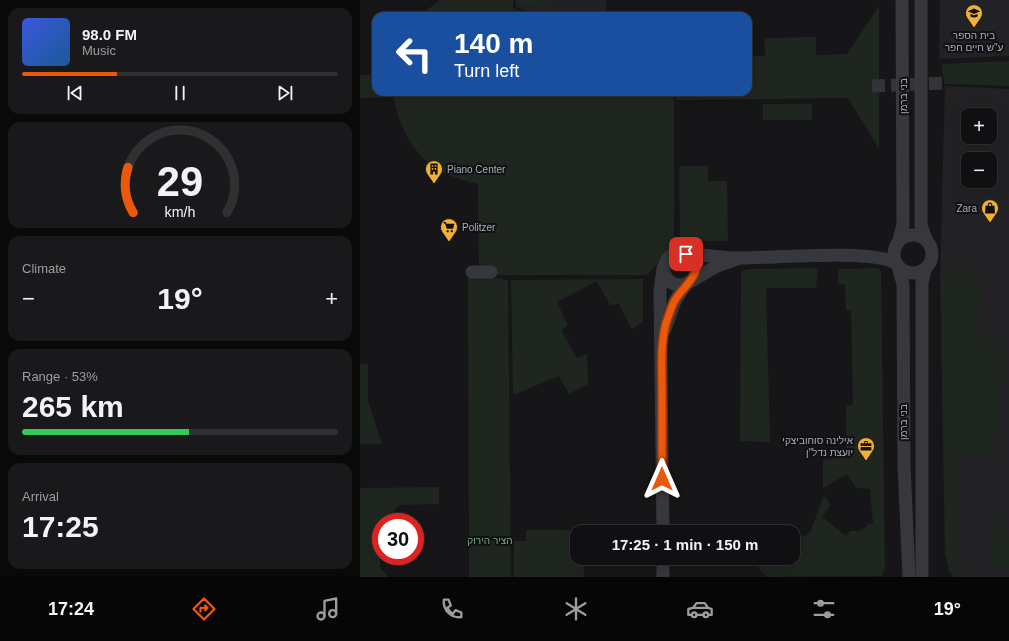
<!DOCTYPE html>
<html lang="en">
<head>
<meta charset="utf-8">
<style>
  :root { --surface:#101012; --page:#19191b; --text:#f1f3f6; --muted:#9c9d9f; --line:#303032; --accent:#ea580c }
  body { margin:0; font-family:Helvetica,"Noto Sans Hebrew",sans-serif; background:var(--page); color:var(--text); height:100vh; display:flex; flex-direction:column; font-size:15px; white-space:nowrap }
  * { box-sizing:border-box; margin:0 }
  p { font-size:13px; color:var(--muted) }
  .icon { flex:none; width:22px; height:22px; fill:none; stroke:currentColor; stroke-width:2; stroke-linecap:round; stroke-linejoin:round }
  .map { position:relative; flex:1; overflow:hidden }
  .details { display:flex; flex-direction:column; gap:8px; padding:8px; background:#09090a; width:360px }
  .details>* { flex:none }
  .top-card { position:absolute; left:12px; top:12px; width:380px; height:84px; border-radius:12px; box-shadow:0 4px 16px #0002,0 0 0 1px var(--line); background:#1a4fa0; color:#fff; overflow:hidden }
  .tools { position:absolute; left:601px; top:108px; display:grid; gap:8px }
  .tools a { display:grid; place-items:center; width:36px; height:36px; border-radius:8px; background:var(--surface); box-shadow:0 4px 16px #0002,0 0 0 1px var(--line); font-size:20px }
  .speed { position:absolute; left:12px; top:513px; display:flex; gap:8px; font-size:20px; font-weight:700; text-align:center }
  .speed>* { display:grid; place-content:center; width:52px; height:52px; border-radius:50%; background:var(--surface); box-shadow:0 4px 16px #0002,0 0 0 1px var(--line); line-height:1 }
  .speed .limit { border:6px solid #d22; background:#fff; color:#111 }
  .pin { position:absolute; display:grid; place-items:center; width:34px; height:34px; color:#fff; margin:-17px; border-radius:8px; box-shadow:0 2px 6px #0006 }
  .me { position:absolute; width:44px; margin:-22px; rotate:0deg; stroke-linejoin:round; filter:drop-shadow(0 0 3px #0008) }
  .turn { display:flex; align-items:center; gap:14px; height:84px; padding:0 16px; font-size:18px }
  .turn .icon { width:52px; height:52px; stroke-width:2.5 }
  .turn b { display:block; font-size:28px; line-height:34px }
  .big { font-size:30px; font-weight:700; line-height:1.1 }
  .details .tile { flex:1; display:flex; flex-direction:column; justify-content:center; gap:6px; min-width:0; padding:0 14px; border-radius:12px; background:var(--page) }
  .details .dial { align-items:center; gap:0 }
  .dial svg { height:104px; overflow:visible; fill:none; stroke:var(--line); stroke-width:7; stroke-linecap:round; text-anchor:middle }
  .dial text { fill:var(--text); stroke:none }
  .song { display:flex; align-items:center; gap:12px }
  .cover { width:48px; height:48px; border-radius:6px; background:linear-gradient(135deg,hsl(230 70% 55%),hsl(210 70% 35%)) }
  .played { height:4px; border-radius:2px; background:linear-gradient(90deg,var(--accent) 30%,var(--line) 30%) }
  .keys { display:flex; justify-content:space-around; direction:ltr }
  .heat { display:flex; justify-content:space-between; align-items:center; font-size:22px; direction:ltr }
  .charge { height:6px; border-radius:3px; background:linear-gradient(90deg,#34c759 53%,var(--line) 0) }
  .trip { position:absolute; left:210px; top:525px; width:230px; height:40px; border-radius:12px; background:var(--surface); box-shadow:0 4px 16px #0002,0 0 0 1px var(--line); font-weight:700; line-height:40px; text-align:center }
  .tab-bar { display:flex; height:64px; justify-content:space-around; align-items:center; background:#060607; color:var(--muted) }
  .tab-bar .icon { width:28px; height:28px }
  .tab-bar .selected { color:var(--accent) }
  .tab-bar b { font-size:18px; color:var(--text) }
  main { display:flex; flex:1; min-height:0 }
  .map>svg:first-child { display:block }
  .built { fill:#222225; fill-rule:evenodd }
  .green { fill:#1e261f }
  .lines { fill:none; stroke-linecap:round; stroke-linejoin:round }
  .minor-tunnel { stroke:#333438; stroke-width:13; stroke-dasharray:13 6; stroke-linecap:butt }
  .minor { stroke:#37383d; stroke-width:13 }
  .route-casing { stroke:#983908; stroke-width:10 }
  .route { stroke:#ea580c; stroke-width:7 }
  .labels { text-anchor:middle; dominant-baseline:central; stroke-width:4; stroke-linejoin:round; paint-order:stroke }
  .poi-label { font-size:10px; fill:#a8adb8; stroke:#111113; text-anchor:start }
  .street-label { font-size:10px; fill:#a8adb8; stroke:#111113 }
  .park-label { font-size:10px; fill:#7fa381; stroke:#111113 }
</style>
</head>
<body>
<main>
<section class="details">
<div class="tile">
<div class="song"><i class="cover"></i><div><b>98.0 FM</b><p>Music</p></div></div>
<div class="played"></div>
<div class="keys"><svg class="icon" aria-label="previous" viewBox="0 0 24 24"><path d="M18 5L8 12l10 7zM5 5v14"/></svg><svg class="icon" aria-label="pause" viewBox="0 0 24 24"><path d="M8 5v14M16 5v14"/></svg><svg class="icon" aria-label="next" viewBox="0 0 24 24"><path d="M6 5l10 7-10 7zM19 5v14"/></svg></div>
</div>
<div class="tile dial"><svg viewBox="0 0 100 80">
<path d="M14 69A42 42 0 1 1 86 69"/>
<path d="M14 69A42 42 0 0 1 10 34" stroke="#ea580c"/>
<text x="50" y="56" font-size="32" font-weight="700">29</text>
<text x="50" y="72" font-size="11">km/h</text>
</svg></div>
<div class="tile"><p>Climate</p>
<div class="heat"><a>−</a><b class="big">19°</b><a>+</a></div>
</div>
<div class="tile"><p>Range · 53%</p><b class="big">265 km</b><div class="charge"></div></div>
<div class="tile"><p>Arrival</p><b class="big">17:25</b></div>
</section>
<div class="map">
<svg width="649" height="577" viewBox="0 0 649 577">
  <rect width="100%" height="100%" fill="#161618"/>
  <!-- built -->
  <g class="built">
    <path d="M156,0H246V16H174L156,6Z"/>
    <path d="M580,0H649V56L579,59Z"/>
    <path d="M585,86L649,89V577H594L589,571L585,553L580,277ZM608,115H630V137H608ZM608,159H630V181H608Z"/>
  </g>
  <!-- green -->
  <g class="green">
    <path d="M80,0H153V8L170,16H59Z"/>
    <path d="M161,0H190L189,8L161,5Z"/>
    <path d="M519,6V149L488,98L316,100V92H388V56H405L404,38L456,37V55L487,54Z"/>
    <path d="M649,61V86L584,84L582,64Z"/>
    <path d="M0,75H16V92H314V244L287,275H119L118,184C67,173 45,148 33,97L0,98Z"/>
    <rect x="403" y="104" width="49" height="16"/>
    <path d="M319,166H348V181H367L368,241H320Z"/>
    <path d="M458,268L456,288H406L410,442L380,441L381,272L384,270L392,269Z"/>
    <path d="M519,268L521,272L525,568L522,576L407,577L399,569L398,558H433V540L447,535L451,530L464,495L471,505L462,517L486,536L490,531C499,531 503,532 508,524H513L510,489L496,488L487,474L463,488V460L487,457L486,405H493L491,310H486L485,285L478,284V269Z"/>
    <path d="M603,269L621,276L619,341L641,339L644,371L634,453H597L598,569L607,577H595L590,571L586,552L581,278L587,272Z"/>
    <path d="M108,275L148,280L151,577H109Z"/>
    <path d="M283,279V322L272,329L259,304L250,305L237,281L197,302L208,326L201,330L217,358L227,354L228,384L209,394L199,376L153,395L151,280Z"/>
    <path d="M0,364H8V401L22,444H0Z"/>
    <path d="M79,487V504L40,505L21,522L20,568L29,577H0V488Z"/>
    <path d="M633,510L649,537V565H631Z"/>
    <path d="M166,530H224V532H217V558H224V577H154V541H166Z"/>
  </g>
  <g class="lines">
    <!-- minor-tunnel -->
    <path class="minor-tunnel" d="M512,86L587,83"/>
    <!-- minor -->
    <g class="minor">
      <path d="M561,0V225L566,239"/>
      <circle cx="553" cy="254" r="19"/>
      <path d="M539,240L543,225L542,0"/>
      <circle cx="320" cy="269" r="16"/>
      <path d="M326,254C344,254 363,259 381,258C415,258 509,249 536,263"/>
      <path d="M538,267L543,284L544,465L549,577"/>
      <path d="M112,272H131"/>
      <path d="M331,281L357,266L377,259"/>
      <path d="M305,329L315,301L326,284"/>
      <path d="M303,532L300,291L303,268"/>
      <path d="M303,558V577"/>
      <path d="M562,577V283L565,270"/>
    </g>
  </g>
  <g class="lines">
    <!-- route casing -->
    <g class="route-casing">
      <path id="route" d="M302,479C302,451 302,422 302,393C302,370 300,346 306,323C309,316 311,307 315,300C324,285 350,269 326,254"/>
    </g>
    <!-- route -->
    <use href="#route" class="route"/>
  </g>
  <!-- icons -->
  <defs>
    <g id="school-pin" transform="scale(0.9)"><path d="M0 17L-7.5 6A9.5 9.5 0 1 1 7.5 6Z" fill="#f2b134" stroke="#111113"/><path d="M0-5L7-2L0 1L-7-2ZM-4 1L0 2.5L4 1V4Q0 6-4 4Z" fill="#111"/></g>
    <g id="building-pin" transform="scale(0.9)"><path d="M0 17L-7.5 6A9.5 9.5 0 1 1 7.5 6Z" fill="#f2b134" stroke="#111113"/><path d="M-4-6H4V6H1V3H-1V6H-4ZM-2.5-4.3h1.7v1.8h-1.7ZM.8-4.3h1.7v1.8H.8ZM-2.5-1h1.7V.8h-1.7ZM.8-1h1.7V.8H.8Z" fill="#111"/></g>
    <g id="shop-pin" transform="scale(0.9)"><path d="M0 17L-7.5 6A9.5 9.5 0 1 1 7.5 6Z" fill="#f2b134" stroke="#111113"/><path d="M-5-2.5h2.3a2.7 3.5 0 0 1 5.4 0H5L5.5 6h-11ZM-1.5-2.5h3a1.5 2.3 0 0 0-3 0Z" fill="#111"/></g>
    <g id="supermarket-pin" transform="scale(0.9)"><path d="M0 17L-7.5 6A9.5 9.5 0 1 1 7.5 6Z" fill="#f2b134" stroke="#111113"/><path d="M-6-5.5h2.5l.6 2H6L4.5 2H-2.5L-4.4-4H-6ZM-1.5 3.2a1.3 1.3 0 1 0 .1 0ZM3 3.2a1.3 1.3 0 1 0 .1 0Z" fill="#111"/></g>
    <g id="office-pin" transform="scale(0.9)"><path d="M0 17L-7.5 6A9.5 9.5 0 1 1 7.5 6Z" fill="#f2b134" stroke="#111113"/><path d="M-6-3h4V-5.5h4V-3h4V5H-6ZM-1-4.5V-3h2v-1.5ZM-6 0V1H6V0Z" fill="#111"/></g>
  </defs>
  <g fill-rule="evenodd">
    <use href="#school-pin" x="614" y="13"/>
    <use href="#building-pin" x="74" y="169"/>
    <use href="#shop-pin" x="630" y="208"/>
    <use href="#supermarket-pin" x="89" y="227"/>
    <use href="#office-pin" x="506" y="446"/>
  </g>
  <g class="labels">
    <!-- poi labels -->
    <g class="poi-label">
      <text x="614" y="35" text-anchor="middle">בית הספר<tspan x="614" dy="12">ע"ש חיים חפר</tspan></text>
      <text x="87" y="169">Piano Center</text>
      <text x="617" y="208" text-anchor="end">Zara</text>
      <text x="102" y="227">Politzer</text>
      <text x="493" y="440" text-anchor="end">אילינה סוחוביצקי<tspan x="493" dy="12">יועצת נדל"ן</tspan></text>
    </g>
    <!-- street labels -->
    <g class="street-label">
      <text transform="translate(543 96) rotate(-90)">בני ברמן</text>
      <text transform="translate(543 422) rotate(-90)">בני ברמן</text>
    </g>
    <!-- park labels -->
    <g class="park-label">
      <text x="130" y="540">הציר הירוק</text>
    </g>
  </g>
</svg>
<div class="tools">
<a>+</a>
<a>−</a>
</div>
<div class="speed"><div class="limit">30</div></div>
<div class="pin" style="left:326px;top:254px;background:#d93025"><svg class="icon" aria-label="arrive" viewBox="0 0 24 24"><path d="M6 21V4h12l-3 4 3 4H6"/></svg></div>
<svg class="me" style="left:302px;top:479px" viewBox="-20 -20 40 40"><path d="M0-17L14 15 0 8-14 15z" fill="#ea580c" stroke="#fff" stroke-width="4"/></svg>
<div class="trip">17:25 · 1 min · 150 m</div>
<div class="top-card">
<div class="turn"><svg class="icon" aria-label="left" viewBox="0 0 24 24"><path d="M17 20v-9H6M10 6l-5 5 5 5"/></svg><div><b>140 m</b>Turn left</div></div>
</div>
</div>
</main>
<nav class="tab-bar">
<b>17:24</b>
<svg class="icon selected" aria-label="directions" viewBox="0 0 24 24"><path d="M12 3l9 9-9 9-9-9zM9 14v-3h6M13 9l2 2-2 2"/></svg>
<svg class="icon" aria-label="music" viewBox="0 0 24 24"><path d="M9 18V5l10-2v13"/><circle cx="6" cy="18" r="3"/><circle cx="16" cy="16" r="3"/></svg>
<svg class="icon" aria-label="phone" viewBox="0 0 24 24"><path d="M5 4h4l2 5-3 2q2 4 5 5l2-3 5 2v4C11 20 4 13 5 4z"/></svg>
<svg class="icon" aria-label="climate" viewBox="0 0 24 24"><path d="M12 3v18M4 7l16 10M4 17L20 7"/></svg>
<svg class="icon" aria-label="car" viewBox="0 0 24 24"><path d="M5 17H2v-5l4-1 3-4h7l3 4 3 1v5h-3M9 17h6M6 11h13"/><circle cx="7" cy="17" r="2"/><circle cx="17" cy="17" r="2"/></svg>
<svg class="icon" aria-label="filters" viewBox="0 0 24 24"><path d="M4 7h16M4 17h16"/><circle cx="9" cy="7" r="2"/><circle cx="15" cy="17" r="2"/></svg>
<b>19°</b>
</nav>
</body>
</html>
